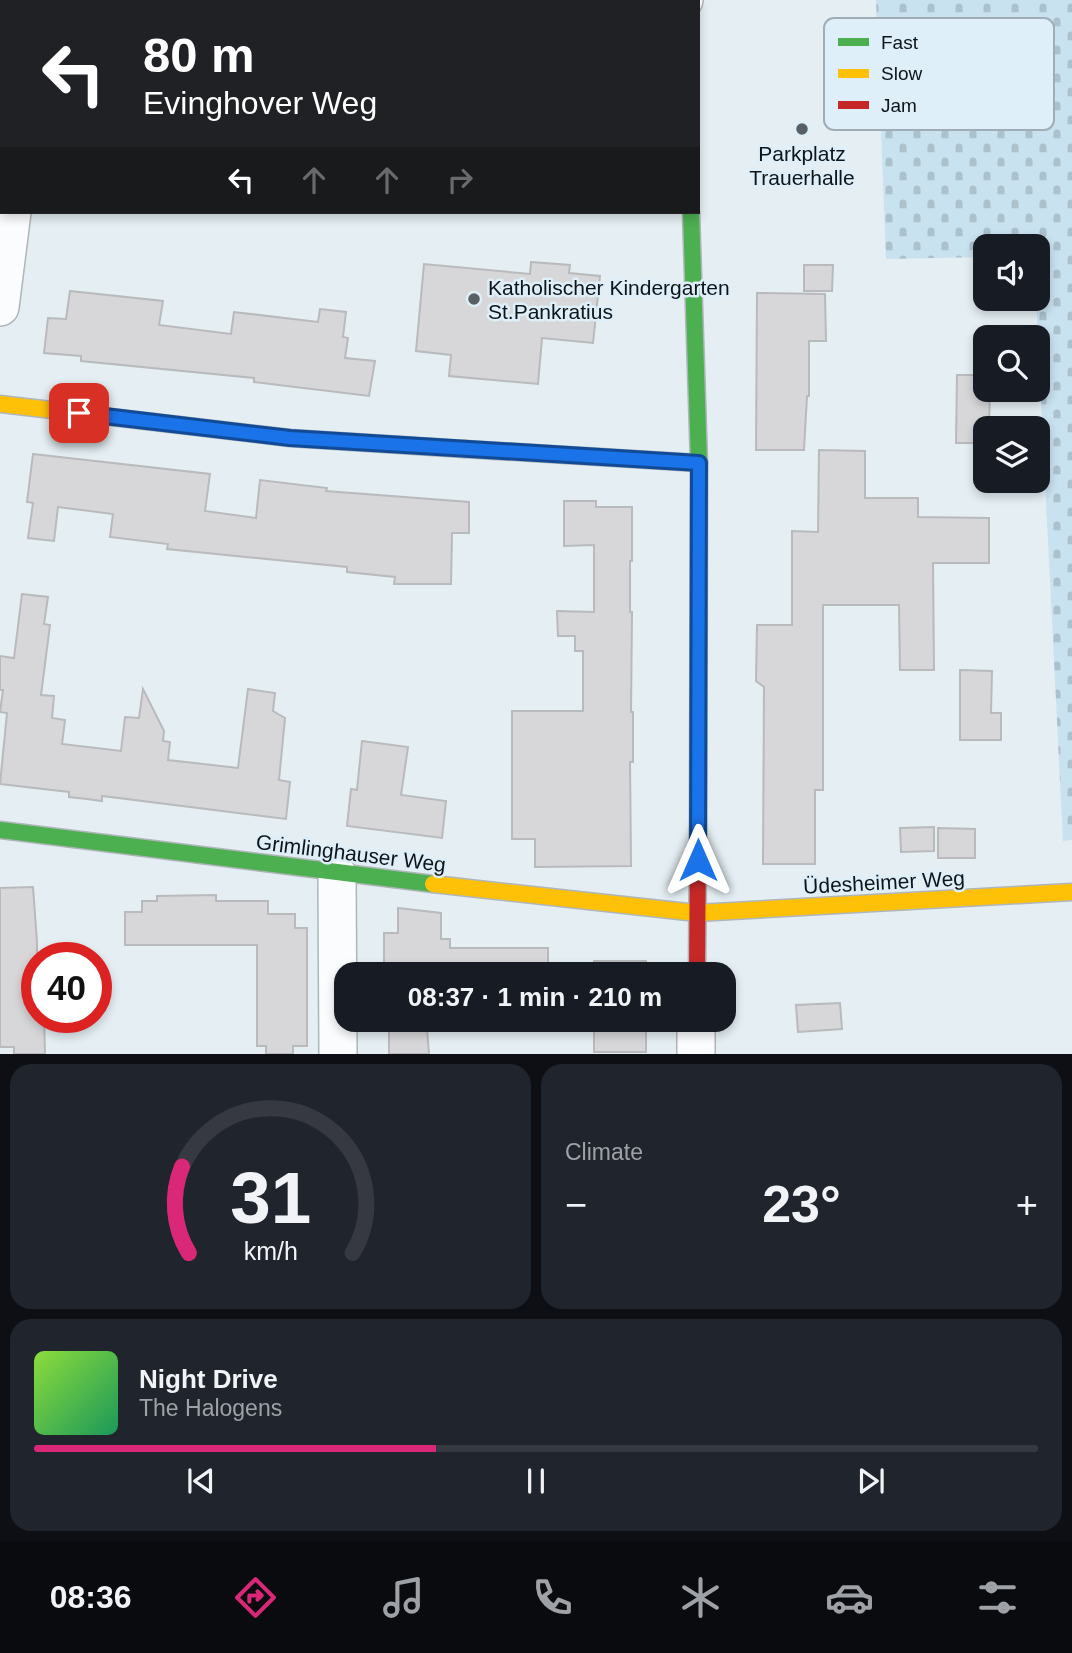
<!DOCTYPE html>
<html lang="en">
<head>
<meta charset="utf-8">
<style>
  :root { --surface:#171b24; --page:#20242c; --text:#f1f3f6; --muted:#9ea1a6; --line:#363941; --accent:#db2777 }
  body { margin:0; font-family:Helvetica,sans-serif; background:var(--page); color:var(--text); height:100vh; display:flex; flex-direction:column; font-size:26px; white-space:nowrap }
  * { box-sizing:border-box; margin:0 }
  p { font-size:23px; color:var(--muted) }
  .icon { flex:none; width:38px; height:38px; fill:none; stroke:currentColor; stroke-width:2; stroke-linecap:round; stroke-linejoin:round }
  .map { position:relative; height:1054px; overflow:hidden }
  .sheet { display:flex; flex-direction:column; gap:10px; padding:10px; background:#0d0f14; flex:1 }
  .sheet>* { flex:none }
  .guide { position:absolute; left:0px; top:0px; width:700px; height:214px; box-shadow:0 4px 10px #0003; background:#202124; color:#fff; overflow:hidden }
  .controls { position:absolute; left:973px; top:234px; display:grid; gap:14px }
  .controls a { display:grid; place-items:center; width:77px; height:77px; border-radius:14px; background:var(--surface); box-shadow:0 4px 10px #0003; font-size:35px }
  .speed { position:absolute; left:21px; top:942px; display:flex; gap:14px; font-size:35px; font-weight:700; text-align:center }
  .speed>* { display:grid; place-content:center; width:91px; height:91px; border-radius:50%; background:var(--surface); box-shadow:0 4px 10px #0003; line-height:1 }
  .speed .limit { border:10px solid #d22; background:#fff; color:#111 }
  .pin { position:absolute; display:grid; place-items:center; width:60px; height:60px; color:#fff; margin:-30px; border-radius:14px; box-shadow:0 4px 10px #0006 }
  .me { position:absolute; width:77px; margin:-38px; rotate:0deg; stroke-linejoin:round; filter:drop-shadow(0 0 5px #0008) }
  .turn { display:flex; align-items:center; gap:24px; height:147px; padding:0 28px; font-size:32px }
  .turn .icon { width:91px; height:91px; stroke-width:2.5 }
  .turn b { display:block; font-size:49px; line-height:60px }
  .lanes { display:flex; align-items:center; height:66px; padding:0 28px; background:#0003; justify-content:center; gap:35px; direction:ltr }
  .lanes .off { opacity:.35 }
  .big { font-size:52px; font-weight:700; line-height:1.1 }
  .sheet .tile { flex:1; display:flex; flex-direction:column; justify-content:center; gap:10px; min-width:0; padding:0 24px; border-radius:21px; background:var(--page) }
  .sheet .dial { align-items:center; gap:0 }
  .dial svg { height:182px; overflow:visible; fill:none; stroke:var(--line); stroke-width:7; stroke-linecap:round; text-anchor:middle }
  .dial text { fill:var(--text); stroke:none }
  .song { display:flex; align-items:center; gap:21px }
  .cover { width:84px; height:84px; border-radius:10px; background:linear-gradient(135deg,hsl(90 70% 55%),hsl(150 70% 35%)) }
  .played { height:7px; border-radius:4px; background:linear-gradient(90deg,var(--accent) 40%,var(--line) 40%) }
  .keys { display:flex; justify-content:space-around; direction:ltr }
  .heat { display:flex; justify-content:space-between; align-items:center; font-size:38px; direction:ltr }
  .sheet .tiles { flex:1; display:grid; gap:10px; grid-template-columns:1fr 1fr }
  .tile:last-child { grid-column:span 2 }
  .trip { position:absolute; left:334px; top:962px; width:402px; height:70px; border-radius:21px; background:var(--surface); box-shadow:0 4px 10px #0003; font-weight:700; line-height:70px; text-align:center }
  .tab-bar { display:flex; height:112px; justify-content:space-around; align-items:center; background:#090b0e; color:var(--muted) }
  .tab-bar .icon { width:49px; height:49px }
  .tab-bar .active { color:var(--accent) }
  .tab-bar b { font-size:32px; color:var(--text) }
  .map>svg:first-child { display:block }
  .cemetery { fill:url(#cemetery-stones) }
  .building { fill:#d7d7d9; stroke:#b9babb; stroke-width:2 }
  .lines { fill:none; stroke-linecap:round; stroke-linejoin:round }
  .street-casing { stroke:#afb6ba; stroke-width:40 }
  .fast-casing { stroke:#afb6ba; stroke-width:19 }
  .slow-casing { stroke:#afb6ba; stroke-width:19 }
  .jam-casing { stroke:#afb6ba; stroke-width:19 }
  .street { stroke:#fbfcfd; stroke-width:37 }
  .fast { stroke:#4caf50; stroke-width:16 }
  .slow { stroke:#ffc107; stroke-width:16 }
  .jam { stroke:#c62828; stroke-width:16 }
  .route-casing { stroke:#114b97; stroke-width:18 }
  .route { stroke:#1a73e8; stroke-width:12 }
  .poi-dot { fill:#596065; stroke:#deeff9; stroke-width:2.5 }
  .labels { text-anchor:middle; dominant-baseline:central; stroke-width:5; stroke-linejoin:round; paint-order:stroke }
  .poi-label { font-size:21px; fill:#0e1418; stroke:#deeff9 }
  .street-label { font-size:21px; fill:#0e1418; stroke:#deeff9 }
  .key { fill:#deeff9; stroke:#a0adb6; stroke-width:2 }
  .key-label { font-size:19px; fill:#0e1418 }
</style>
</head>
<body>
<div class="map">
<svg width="1072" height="1055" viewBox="0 0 1072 1055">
  <defs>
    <pattern id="cemetery-stones" width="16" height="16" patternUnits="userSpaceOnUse" patternTransform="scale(1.75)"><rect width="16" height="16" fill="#c9e2ef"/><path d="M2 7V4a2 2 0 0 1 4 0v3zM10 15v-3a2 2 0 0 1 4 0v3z" fill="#abc1cc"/></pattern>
  </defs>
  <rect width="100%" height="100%" fill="#e4eef3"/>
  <!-- cemetery -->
  <path class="cemetery" d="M876,0H1072V840L1063,841L1036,299L1038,247H985V257L886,259Z"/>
  <!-- building -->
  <g class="building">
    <path d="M531,262L570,265L569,273L600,276L593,343L542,338L538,384L449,376L451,355L416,351L424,264L530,274Z"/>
    <path d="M804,265H833L832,291H804Z"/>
    <path d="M70,291L163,301L159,325L231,334L234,312L318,322L320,309L346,312L343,337L348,338L345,358L375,361L369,396L254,382V378L81,361V356L44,353L48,318L66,319Z"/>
    <path d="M757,293L825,294L826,341H809V396H807L804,450H756Z"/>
    <path d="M957,375H985V390H990L989,429H985V443H956Z"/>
    <path d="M819,450L865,451V498H918V517L989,518V563H933L934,670H900L899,605H823V790H815V864H763L764,687L756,681L757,625H792V531L818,532Z"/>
    <path d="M33,454L210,474L205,511L256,518L260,480L327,488L326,491L469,502V533H452L451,584H394L395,577L347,572V567L167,549L168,544L110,537L113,514L58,507L54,541L28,538L33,503L27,502Z"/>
    <path d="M564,501H596V507H632V561H630V612H632L631,712H633V762H630L631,866L535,867V839H512V711H583V651H575V636H558L557,611L594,612V545L564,546Z"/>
    <path d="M22,594L48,597L44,624L50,625L41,695L54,696L52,718L65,720L62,744L121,751L125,717L139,718L143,689L164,731L163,741L170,742L168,760L238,768L248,689L275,693L273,711L285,718L279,780L290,782L286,819L102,796V801L87,799L69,797V792L0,784L7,713L0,712L3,690H0V656L14,658Z"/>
    <path d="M960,670L992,671L991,713H1001V740H960Z"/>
    <path d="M362,741L408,747L401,795L446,801L442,838L347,826L351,789L357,790Z"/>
    <path d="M934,827V851L901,852L900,828Z"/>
    <path d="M938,828L975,829V858H938Z"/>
    <path d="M33,887L37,942V1017H44L45,1054H14V1047H0V888Z"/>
    <path d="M216,895V901H268V914H295V928H307V1046H293V1054H266V1046H257V945H125V912H142V901H157V896Z"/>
    <path d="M398,908L441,913V939H450V948H548V975H384V933H398Z"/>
    <rect x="594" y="961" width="52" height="14"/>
    <path d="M840,1003L842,1029L798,1032L796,1005Z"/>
    <path d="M384,1020H420V1028H427L429,1054H389V1030H384Z"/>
    <rect x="594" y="1020" width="52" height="32"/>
  </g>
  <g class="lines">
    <!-- street casing -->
    <g class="street-casing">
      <g id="street">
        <path d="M590,0L607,2"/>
        <path d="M49,2L50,0"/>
        <path d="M652,2L684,0"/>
        <path d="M0,307L12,212"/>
        <path d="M337,874L338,1055"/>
        <path d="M696,1055V1020"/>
      </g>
    </g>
    <!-- fast casing -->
    <g class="fast-casing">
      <g id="fast">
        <path d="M691,212L699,463L698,839"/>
        <path d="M465,449L699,463"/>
        <path d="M0,830L433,884"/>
      </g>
    </g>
    <!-- slow casing -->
    <g class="slow-casing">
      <g id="slow">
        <path d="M0,404L290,438L465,449"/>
        <path d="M433,884L697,913L1072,892"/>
      </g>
    </g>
    <!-- jam casing -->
    <g class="jam-casing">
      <path id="jam" d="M697,975L698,839"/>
    </g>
    <!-- street -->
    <use href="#street" class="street"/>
    <!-- fast -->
    <use href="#fast" class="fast"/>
    <!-- slow -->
    <use href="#slow" class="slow"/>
    <!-- jam -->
    <use href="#jam" class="jam"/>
  </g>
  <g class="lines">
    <!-- route casing -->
    <g class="route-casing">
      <path id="route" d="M79,413L290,438L699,463L698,860"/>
    </g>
    <!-- route -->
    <use href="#route" class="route"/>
  </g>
  <!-- markers -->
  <g class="poi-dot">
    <circle cx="802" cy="129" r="7"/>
    <circle cx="474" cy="299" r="7"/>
  </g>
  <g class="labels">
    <!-- poi labels -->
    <g class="poi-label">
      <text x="802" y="153">Parkplatz<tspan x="802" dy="24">Trauerhalle</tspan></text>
      <text x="488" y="287" text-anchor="start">Katholischer Kindergarten<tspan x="488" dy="24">St.Pankratius</tspan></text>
    </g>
    <!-- street labels -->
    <g class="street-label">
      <text transform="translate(351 853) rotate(7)">Grimlinghauser Weg</text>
      <text transform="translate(884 882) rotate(-3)">Üdesheimer Weg</text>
    </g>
  </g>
  <!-- legend -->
  <rect x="824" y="18" width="230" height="112" rx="10" class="key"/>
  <rect x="838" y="38" width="31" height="8" fill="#4caf50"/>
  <rect x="838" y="69" width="31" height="9" fill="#ffc107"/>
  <rect x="838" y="101" width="31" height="8" fill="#c62828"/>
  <g class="key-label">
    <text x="881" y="49">Fast</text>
    <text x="881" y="80">Slow</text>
    <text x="881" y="112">Jam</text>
  </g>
</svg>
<div class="controls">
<a><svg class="icon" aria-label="sound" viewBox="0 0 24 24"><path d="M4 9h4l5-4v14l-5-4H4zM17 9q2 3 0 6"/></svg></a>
<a><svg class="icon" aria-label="search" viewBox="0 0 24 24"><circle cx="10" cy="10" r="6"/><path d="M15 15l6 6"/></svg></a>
<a><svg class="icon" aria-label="layers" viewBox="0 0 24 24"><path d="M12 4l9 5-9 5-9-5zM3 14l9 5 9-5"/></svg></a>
</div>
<div class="speed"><div class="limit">40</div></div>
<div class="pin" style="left:79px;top:413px;background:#d93025"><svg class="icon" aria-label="arrive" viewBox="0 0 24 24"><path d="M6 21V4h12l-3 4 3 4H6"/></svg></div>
<svg class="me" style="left:698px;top:860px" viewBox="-20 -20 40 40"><path d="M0-17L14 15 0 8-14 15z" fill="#1a73e8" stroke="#fff" stroke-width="4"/></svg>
<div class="trip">08:37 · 1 min · 210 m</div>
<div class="guide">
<div class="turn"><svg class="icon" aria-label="left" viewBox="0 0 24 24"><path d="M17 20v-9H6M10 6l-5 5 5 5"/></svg><div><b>80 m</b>Evinghover Weg</div></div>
<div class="lanes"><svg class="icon" aria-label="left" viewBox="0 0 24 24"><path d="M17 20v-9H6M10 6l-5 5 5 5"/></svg><svg class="icon off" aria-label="ahead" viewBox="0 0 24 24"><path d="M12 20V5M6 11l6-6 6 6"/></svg><svg class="icon off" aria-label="ahead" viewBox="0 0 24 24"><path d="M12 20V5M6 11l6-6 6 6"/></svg><svg class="icon off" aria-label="right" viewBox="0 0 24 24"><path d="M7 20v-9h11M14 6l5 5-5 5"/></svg></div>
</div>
</div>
<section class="sheet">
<div class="tiles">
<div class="tile dial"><svg viewBox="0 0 100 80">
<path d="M14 69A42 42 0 1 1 86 69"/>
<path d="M14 69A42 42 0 0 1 11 31" stroke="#db2777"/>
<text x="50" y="56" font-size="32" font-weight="700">31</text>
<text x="50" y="72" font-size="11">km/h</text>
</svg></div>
<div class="tile"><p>Climate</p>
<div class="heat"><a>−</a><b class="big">23°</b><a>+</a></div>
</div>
<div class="tile">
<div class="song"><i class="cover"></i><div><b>Night Drive</b><p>The Halogens</p></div></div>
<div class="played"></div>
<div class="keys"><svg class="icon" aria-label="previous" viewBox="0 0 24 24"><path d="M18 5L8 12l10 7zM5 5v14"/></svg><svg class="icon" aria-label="pause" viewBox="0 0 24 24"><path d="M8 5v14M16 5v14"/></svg><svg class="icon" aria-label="next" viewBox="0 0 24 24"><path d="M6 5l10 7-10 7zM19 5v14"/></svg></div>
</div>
</div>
</section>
<nav class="tab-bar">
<b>08:36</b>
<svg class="icon active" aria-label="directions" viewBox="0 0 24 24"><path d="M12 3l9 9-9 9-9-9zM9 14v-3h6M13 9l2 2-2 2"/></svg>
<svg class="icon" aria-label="music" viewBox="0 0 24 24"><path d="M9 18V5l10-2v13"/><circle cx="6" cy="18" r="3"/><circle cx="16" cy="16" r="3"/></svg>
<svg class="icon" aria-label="phone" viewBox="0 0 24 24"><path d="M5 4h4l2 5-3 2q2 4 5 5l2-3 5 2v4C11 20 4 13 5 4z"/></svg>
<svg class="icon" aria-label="climate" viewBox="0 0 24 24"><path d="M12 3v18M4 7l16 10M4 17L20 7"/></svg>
<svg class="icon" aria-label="car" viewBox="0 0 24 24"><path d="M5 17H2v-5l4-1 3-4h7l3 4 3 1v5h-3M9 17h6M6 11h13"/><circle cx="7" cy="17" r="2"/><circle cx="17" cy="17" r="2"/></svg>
<svg class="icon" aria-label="filters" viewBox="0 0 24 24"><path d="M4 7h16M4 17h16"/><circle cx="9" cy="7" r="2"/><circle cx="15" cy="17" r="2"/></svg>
</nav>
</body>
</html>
